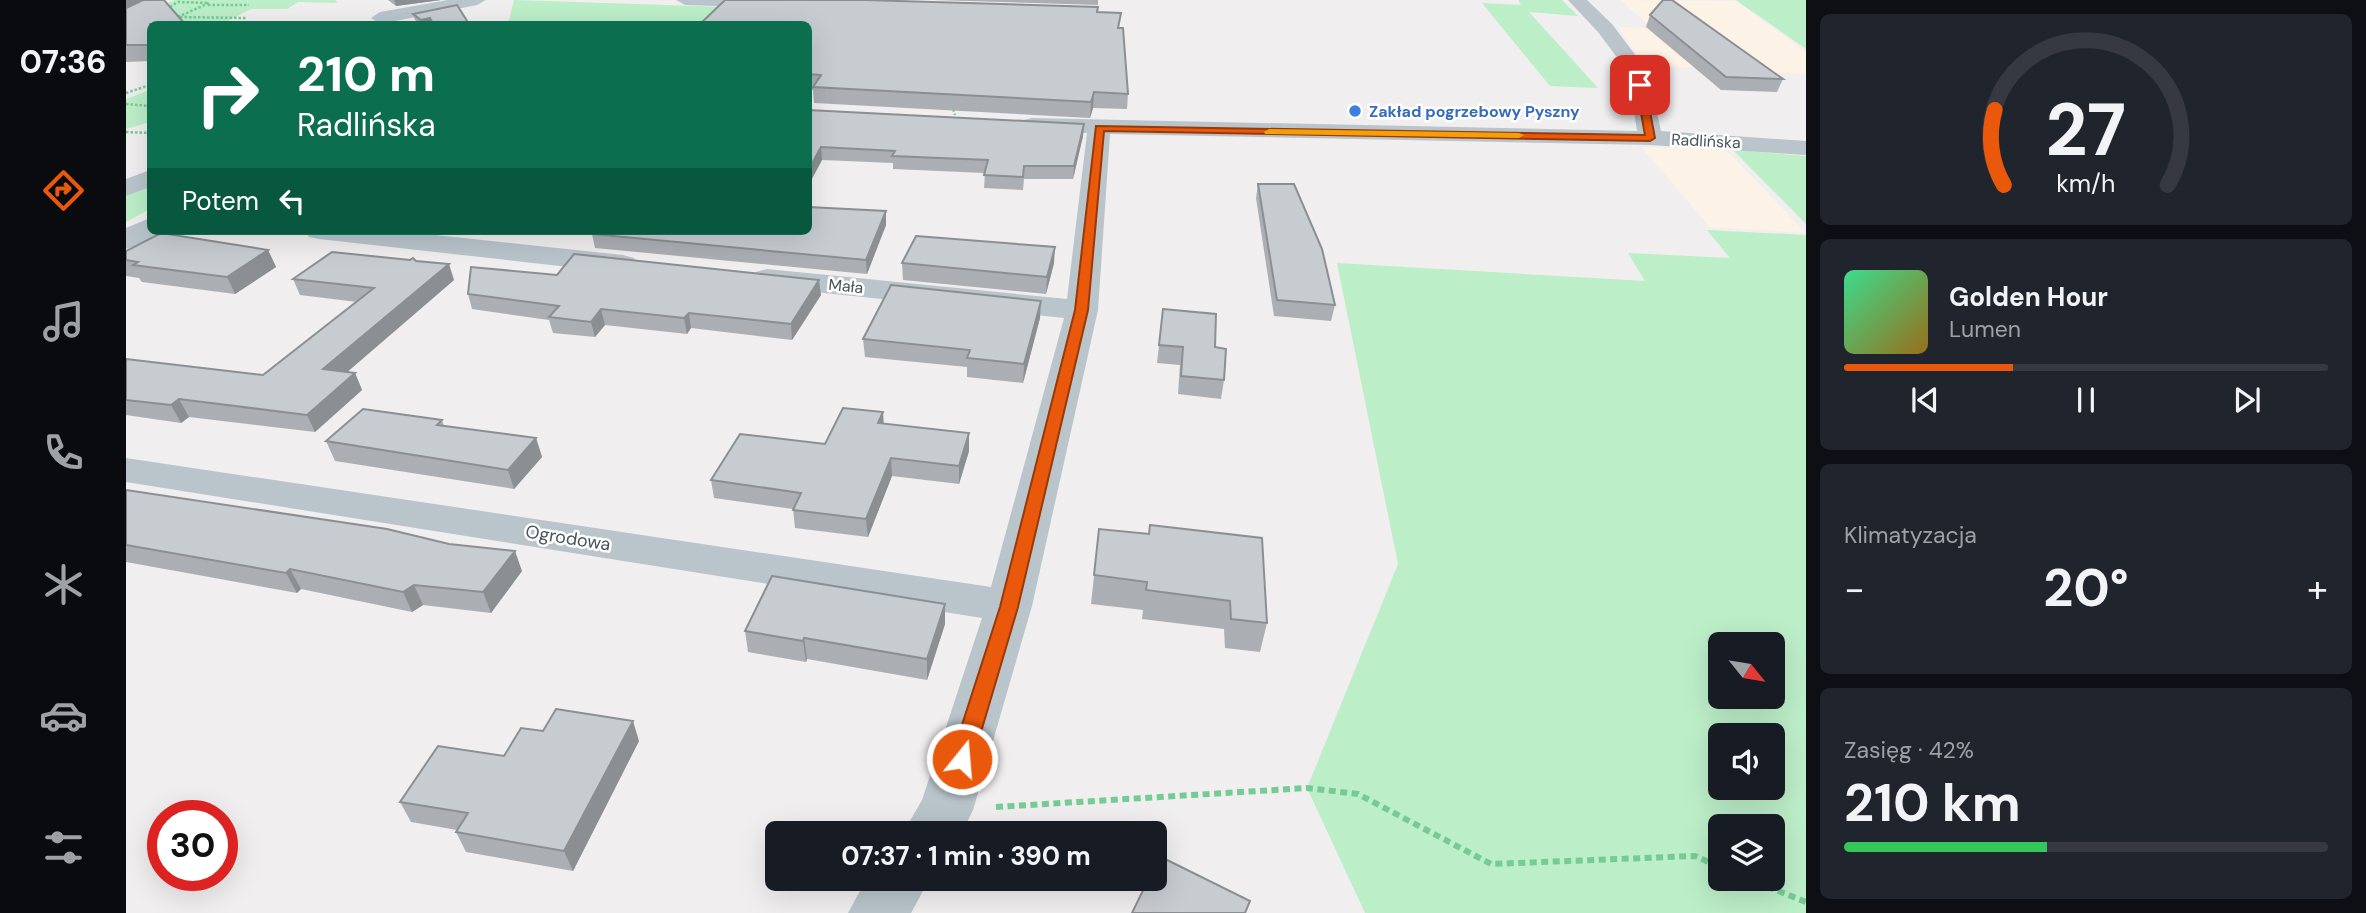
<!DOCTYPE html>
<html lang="pl">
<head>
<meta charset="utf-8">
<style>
  :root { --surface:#171b24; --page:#20242c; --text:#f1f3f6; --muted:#9ea1a6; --line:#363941; --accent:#ea580c }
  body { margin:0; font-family:"DM Sans",sans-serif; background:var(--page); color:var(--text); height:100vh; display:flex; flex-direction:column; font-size:26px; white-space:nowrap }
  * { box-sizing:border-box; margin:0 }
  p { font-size:23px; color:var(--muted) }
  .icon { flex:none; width:38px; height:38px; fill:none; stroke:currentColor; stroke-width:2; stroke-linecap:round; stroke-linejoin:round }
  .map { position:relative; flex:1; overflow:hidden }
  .side { display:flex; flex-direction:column; gap:14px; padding:14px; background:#0d0f14; width:560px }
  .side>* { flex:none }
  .top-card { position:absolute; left:21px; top:21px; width:665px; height:214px; border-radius:10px; box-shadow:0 7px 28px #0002; background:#0b6e4f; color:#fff; overflow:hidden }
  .needle { width:46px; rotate:120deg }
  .tools { position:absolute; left:1582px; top:632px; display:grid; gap:14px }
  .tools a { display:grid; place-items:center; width:77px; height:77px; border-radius:10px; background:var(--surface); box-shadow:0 7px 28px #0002; font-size:35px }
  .speed { position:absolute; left:21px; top:800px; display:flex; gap:14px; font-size:35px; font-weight:700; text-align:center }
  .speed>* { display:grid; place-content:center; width:91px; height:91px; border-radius:50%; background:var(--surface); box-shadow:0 7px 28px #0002; line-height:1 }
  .speed .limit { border:10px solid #d22; background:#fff; color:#111 }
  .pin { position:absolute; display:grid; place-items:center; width:60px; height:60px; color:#fff; margin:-30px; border-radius:14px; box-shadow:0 4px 10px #0006 }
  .me { position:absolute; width:77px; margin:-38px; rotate:17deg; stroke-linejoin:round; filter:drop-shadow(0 0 5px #0008) }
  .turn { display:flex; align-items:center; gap:24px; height:147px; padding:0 35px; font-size:32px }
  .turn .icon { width:91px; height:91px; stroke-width:2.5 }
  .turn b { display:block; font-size:49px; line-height:60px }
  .then { display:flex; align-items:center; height:66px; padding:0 35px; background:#0003; gap:14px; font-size:26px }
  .big { font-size:52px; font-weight:700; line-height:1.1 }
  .side .tile { flex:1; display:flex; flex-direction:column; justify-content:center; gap:10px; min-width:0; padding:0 24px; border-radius:10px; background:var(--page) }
  .side .dial { align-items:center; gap:0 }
  .dial svg { height:182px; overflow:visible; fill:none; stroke:var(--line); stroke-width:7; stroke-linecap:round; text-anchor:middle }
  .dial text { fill:var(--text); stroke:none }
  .song { display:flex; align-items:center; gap:21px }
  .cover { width:84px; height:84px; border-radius:10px; background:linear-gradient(135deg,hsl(150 70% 55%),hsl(40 70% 35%)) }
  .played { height:7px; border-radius:4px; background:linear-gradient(90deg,var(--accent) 35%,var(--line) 35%) }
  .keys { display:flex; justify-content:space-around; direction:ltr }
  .heat { display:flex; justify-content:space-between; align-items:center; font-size:38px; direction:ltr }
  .charge { height:10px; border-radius:5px; background:linear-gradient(90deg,#34c759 42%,var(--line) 0) }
  .trip { position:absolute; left:639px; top:821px; width:402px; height:70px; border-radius:10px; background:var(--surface); box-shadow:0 7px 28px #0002; font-weight:700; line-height:70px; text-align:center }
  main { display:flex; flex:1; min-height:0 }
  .tabs { display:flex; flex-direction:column; width:126px; justify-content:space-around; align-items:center; background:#090b0e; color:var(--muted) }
  .tabs .icon { width:49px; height:49px }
  .tabs .active { color:var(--accent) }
  .tabs b { font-size:32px; color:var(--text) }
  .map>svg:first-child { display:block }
  .commercial { fill:#fcf2e6 }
  .green { fill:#bceec8; fill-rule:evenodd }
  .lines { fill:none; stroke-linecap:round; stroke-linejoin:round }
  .path-far1 { stroke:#74cc94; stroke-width:2.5; stroke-dasharray:2.5 2; stroke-linecap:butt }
  .path { stroke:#74cc94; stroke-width:6; stroke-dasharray:7 4.5; stroke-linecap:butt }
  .minor { fill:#b9c5cb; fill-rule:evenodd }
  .wall { fill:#abafb4 }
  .shaded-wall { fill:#8b8f92 }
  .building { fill:#c7ccd1; stroke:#8b8f92; stroke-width:2 }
  .route { fill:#ea580c; stroke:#983908; stroke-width:2 }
  .slow { fill:#f59e0b }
  .shop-dot { fill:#3f7fe0; stroke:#fff; stroke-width:2.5 }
  .labels { text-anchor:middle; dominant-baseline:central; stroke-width:5; stroke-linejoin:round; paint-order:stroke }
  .far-shop-label { font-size:16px; font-weight:bold; fill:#366cbe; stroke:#fff; text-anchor:start }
  .far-street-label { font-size:16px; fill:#46545b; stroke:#fff }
  .street-label { font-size:18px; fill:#46545b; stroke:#fff }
</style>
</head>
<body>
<main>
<nav class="tabs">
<b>07:36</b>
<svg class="icon active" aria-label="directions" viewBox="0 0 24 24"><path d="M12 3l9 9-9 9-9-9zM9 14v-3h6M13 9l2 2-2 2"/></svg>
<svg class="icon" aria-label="music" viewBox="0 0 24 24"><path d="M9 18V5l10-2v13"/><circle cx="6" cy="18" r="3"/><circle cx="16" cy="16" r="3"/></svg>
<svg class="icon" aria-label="phone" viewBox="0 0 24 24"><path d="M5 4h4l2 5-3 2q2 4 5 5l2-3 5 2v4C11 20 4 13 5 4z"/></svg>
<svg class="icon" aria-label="climate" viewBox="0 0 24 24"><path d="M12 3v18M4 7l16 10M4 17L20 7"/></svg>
<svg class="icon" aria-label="car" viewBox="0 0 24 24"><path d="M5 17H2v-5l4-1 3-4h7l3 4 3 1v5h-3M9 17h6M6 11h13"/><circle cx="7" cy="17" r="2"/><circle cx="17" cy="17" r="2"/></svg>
<svg class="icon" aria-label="filters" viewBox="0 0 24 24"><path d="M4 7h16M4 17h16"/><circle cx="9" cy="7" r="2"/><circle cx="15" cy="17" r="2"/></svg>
</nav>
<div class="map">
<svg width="1680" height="913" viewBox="0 0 1680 913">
  <rect width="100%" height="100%" fill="#f0eeee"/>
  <!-- commercial -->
  <g class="commercial">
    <path d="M1494,0L1610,1L1680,52V74L1518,65L1492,27L1526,28Z"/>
    <path d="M1515,147L1594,149L1602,152L1680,233L1584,227Z"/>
  </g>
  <!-- green -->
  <g class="green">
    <path d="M48,0H209L212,3L172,2L161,9H125L96,24H0Z"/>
    <path d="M388,0L601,7L584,24H382Z"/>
    <path d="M1392,0H1436L1452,16L1403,12L1472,88L1424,86L1356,3L1395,5Z"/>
    <path d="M1610,0H1680V49Z"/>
    <path d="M24,90V122L0,129V99Z"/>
    <path d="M1607,150L1680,156V224Z"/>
    <path d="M24,186V209L0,222V195Z"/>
    <path d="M1581,230L1680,235V913H1239L1181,788L1272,564L1211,263L1519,281L1502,253L1604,258ZM1594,644H1647V696H1594ZM1594,735H1647V788H1594ZM1594,826H1647V878H1594Z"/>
  </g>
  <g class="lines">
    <!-- path-far1 -->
    <g class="path-far1">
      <path d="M82,5H123"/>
      <path d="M40,9L52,2L83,3L52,17"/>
      <path d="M54,17L120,18"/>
      <path d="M0,93L24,85"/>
      <path d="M0,104L24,106"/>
      <path d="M826,105L829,115"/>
      <path d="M0,132L24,133"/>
    </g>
    <!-- path -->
    <g class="path">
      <path d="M870,807L1181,788L1232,794L1365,864L1569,856L1594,867"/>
      <path d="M1620,878L1680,902"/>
    </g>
    <!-- minor -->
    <g class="minor">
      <path d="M322,0H360L351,5L254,24L245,18L254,12Z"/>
      <path d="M550,0H657L659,3L650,8L559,5Z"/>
      <path d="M1442,0H1461L1486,24L1522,72L1535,131L1680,141V155L1524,145L984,134L972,310L906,606L847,810L836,833H777L796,800L856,618L0,482V458L865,587L938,318L641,287L630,284L626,278L630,272L641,269L941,299L961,133L898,130L894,125L898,120L906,118L1511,131L1502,72L1472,32Z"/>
      <path d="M24,170V187L0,196V179Z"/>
      <path d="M24,218V231L34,232L10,246L0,249V228Z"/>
      <path d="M179,231H272L497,255L508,258L512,264L508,270L497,273L193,239L183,237Z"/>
      <path d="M741,878H804L785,913H722Z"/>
    </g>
  </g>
  <!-- wall -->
  <g class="wall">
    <path d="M0,0L24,24V61L0,62Z"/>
    <path d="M262,0H315L270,6Z"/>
    <path d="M807,0H972V5Z"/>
    <path d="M971,12L994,28L1002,94L1001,109L967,108L964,118L688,103L687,90L682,89V24Z"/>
    <path d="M287,14L343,24H295L289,20Z"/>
    <path d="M1524,15L1657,79L1651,92L1595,90L1520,27Z"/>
    <path d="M682,110L958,124L957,136L947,179H898L897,190L858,188L859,173L767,169V163L696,160L682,186Z"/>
    <path d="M1132,184L1209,305L1205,321L1148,316L1130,198Z"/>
    <path d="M760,225L741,274L469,248L466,234Z"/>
    <path d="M142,250L150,267L109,294L16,282L13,278L0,276V251Z"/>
    <path d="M290,261L328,280L221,372L229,373L236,390L189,432L63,417L55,423L0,415V359L137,375L231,302L174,295L167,279Z"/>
    <path d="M776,263H928L920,294L777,280Z"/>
    <path d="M431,275L695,295L666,340L565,328L561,334L479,325L469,337L427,333L423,320L346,309L342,294Z"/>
    <path d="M1037,309L1089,347L1098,380L1095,399L1052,394L1054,365L1031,363Z"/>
    <path d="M914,318L897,383L841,377V367L739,357L737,339Z"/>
    <path d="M316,420L318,426L410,438L416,457L388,489L209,461L200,441Z"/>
    <path d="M757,423L843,451L833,484L766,476L742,537L669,528L667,509L588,498L585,480L699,444Z"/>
    <path d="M0,490L396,571L365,613L297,605L286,612L175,589L171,593L0,562Z"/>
    <path d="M1024,525L1141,623L1134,652L1099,648L1098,629L1016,619L1017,610L965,604L973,529L1023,534Z"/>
    <path d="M819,624L801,680L681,659L680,662L622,652L619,631Z"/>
    <path d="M417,731L513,741L447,871L340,852L330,832L331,830L285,822L274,802L378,756Z"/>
  </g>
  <!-- shaded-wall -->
  <g class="shaded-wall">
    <path d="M0,0H18L0,10Z"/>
    <path d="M268,0H315L270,6Z"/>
    <path d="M304,18L306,24H297L295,20Z"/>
    <path d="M968,92L967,108L964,118L965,102Z"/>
    <path d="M958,124L957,136L947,179L948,166Z"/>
    <path d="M695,147L696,160L682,186V171Z"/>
    <path d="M760,211V225L741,274L740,260Z"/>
    <path d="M929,247L928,263L920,294L921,277Z"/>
    <path d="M142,250L150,267L109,294L101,277Z"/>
    <path d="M323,264L328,280L205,386L197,369Z"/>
    <path d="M693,280L695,295L666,340L665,324Z"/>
    <path d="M915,301L914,318L897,383L898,364Z"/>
    <path d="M475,309L479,325L469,337L465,322Z"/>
    <path d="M563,313L565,328L561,334L558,318Z"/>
    <path d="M229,373L236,390L189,432L181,415Z"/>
    <path d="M53,399L63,417L55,423L45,405Z"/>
    <path d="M757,412L758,429L752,423Z"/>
    <path d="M843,433V451L833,484V466Z"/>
    <path d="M410,438L416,457L388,489L382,470Z"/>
    <path d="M765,458L766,476L742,537L740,519Z"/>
    <path d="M389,551L396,571L365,613L357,592Z"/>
    <path d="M164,569L175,589L171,593L160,573Z"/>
    <path d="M288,585L297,605L286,612L277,592Z"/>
    <path d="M819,604V624L801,680V659Z"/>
    <path d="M678,638L681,659L680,662L677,641Z"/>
    <path d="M507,721L513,741L447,871L438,851Z"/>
  </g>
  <!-- building -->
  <g class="building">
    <path d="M17,0H38L59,24H24V45H0V8Z"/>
    <path d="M599,0H739L972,7L971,12L995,13L992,28H997L1002,94L968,92L965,102L687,87L695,75L682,74V24H574Z"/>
    <path d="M1537,0H1546L1657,79L1600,77L1524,15Z"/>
    <path d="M331,5L343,24H307L304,18L295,20L287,14Z"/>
    <path d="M682,110L958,124L948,166H898L897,177L858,175L862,160L766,156L769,151L695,147L682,171Z"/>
    <path d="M1132,184H1168L1196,249L1209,305L1151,300Z"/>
    <path d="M682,207L760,211L740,260L466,234L468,231H682Z"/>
    <path d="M35,233L142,250L101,277L7,265L12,262L0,260V251Z"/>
    <path d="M790,236L929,247L921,277L776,263Z"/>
    <path d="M206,252L284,260L287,258L290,261L323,264L197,369L229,373L181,415L53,399L45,405L0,400V359L137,375L248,288L167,279Z"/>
    <path d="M448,254L693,280L665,324L563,313L558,318L475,309L465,322L423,317L433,306L342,294L345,267L431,275Z"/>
    <path d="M765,285L915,301L898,364L841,358L844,350L737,339Z"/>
    <path d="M1037,309L1090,314L1089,347L1100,349L1098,380L1055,376L1057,347L1033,345Z"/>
    <path d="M717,408L757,412L752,423L843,433L833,466L765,458L740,519L667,510L675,493L585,480L614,434L699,444Z"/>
    <path d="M237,409L316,420L311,425L410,438L382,470L200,441Z"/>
    <path d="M0,490L261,529L323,544L389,551L357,592L288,585L277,592L164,569L160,573L0,545Z"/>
    <path d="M1024,525L1136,538L1141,623L1105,619L1104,601L1020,590L1021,582L968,575L973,529L1023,534Z"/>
    <path d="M646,576L819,604L801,659L678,638L677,641L619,631Z"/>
    <path d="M430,709L507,721L438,851L330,832L342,813L274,802L312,746L378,756L395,728L417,731Z"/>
    <path d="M1035,857L1124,901L1119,913H1006L1023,878H1029V868Z"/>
  </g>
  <!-- route -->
  <path class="route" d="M1514,82L1519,85L1529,138L1524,141L978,131L962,310L892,607L847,759L844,765L836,768L828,765L825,759L874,607L949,310L970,126L1519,135L1510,85Z"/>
  <!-- slow -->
  <path class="slow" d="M1143,129L1393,133L1398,135L1393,138L1139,134L1138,132Z"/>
  <!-- markers -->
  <circle class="shop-dot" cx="1229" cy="111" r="7"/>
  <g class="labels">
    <!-- far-shop labels -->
    <g class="far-shop-label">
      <text x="1243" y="111">Zakład pogrzebowy Pyszny</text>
    </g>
    <!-- far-street labels -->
    <g class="far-street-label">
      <text transform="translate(1580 141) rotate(3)">Radlińska</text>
      <text transform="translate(720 286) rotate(6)">Mała</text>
    </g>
    <!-- street labels -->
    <g class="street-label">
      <text transform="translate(442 538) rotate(9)">Ogrodowa</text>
    </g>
  </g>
</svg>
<div class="tools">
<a><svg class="needle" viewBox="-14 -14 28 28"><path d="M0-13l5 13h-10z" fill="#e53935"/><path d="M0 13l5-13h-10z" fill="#9ea1a6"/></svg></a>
<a><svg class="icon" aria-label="sound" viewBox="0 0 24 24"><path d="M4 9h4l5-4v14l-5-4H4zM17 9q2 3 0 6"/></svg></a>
<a><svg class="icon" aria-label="layers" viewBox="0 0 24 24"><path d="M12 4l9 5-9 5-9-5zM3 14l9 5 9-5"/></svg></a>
</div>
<div class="speed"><div class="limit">30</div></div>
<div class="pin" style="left:1514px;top:85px;background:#d93025"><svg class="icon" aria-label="arrive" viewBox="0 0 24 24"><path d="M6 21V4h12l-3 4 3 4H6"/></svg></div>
<svg class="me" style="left:836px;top:759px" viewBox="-20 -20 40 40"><circle r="17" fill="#ea580c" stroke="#fff" stroke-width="3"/><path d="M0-11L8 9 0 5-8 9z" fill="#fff"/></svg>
<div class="trip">07:37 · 1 min · 390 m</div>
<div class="top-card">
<div class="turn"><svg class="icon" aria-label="right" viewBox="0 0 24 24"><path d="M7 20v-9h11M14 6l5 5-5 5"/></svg><div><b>210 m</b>Radlińska</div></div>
<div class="then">Potem<svg class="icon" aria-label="left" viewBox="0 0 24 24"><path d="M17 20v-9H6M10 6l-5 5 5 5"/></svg></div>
</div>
</div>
<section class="side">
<div class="tile dial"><svg viewBox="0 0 100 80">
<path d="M14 69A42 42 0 1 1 86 69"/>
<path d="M14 69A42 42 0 0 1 10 36" stroke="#ea580c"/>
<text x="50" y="56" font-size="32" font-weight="700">27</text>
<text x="50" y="72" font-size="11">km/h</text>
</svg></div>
<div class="tile">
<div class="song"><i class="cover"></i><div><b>Golden Hour</b><p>Lumen</p></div></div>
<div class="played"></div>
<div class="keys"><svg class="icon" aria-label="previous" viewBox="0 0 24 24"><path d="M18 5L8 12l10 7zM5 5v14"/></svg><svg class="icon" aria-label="pause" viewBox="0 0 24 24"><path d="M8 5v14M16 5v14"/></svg><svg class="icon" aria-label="next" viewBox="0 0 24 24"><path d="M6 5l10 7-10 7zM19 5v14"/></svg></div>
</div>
<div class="tile"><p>Klimatyzacja</p>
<div class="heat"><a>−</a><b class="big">20°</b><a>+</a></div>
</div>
<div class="tile"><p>Zasięg · 42%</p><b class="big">210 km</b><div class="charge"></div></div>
</section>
</main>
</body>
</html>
